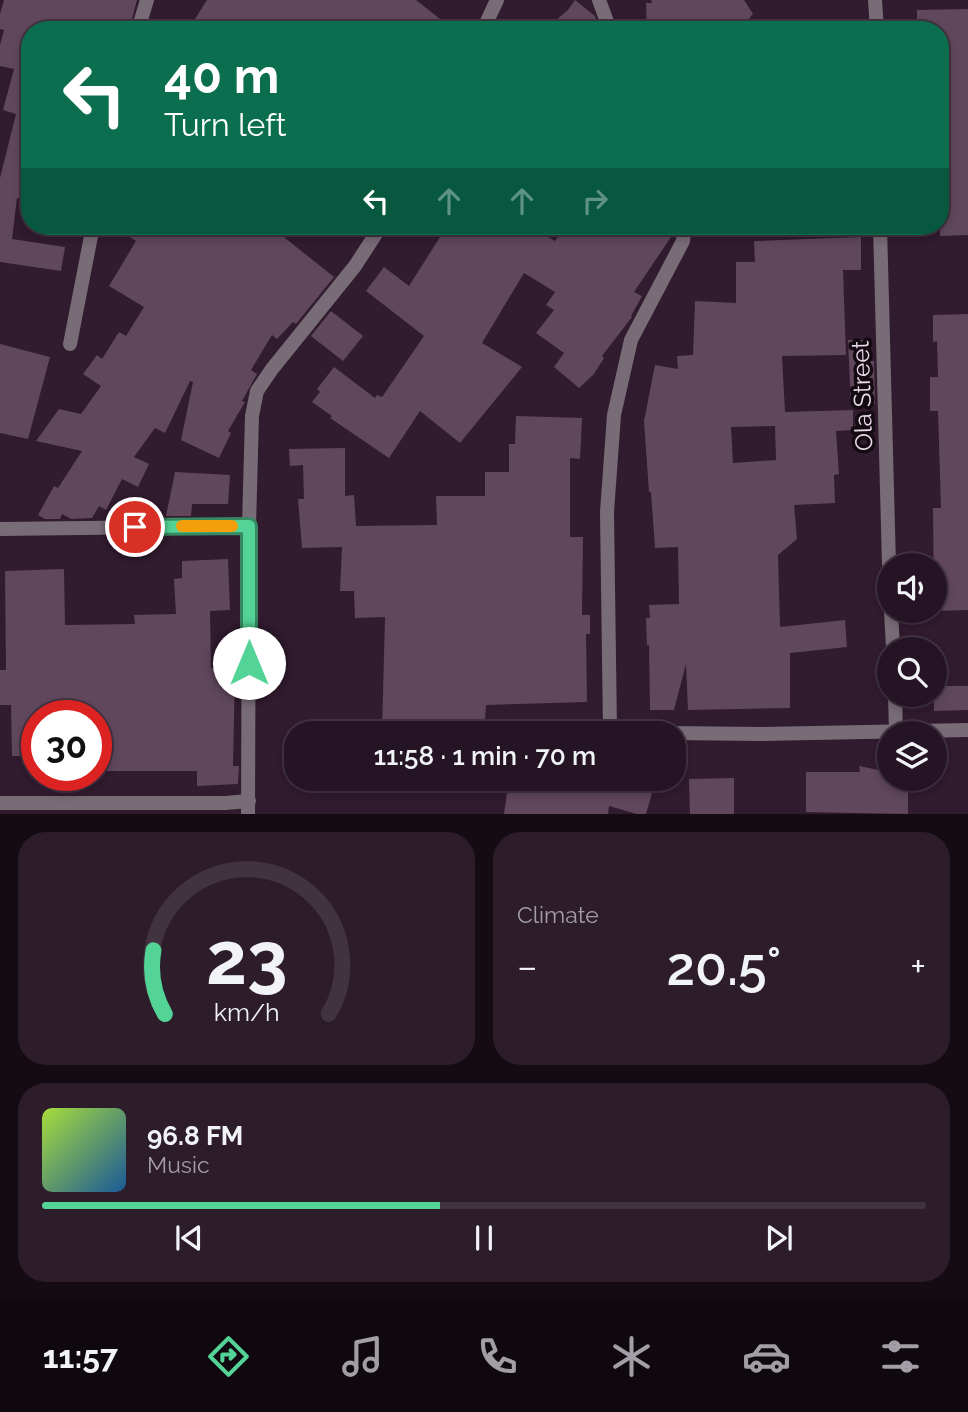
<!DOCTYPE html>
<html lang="en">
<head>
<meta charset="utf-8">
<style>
  :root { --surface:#251423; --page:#2d1d2b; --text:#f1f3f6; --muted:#a39ea6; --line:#423341; --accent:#53d396 }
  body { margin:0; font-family:Raleway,sans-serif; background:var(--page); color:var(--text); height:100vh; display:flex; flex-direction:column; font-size:26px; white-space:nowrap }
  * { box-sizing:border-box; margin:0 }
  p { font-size:23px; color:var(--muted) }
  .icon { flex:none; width:38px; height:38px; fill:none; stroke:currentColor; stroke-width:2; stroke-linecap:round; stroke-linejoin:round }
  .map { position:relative; height:814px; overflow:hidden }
  .sheet { display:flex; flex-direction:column; gap:18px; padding:18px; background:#140b13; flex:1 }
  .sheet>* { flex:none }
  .guide { position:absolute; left:21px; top:21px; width:928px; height:214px; border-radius:28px; box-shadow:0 4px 10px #0003,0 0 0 2px var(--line); background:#0b6e4f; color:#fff; overflow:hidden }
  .fabs { position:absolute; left:877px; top:553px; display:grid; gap:14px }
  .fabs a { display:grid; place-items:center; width:70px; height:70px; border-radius:50%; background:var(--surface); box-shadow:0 4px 10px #0003,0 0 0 2px var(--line); font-size:35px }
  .speed { position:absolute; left:21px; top:700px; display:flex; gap:14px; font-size:35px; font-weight:700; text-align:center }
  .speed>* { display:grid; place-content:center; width:91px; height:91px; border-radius:50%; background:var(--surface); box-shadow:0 4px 10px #0003,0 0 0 2px var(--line); line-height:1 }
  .speed .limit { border:10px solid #d22; background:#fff; color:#111 }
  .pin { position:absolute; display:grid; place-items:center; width:60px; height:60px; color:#fff; margin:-30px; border:4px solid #fff; border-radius:50%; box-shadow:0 2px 7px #0007 }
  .me { position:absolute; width:77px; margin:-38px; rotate:0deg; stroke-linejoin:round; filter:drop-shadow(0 0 5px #0008) }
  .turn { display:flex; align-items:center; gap:24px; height:147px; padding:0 28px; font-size:32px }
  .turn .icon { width:91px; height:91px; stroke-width:2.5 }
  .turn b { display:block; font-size:49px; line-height:60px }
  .lanes { display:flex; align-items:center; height:66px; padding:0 28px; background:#0003; justify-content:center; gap:35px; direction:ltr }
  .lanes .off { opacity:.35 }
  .big { font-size:52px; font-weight:600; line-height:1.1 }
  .sheet .card { flex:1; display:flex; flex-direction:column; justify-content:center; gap:10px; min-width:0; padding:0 24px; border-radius:28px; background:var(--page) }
  .sheet .dial { align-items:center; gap:0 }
  .dial svg { height:182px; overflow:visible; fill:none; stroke:var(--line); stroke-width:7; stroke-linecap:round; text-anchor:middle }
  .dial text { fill:var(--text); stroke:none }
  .song { display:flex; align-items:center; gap:21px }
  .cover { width:84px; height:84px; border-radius:10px; background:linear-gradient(135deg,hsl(80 70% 55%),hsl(210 70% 35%)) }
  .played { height:7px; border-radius:4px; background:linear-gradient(90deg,var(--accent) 45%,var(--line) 45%) }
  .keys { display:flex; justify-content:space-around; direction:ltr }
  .heat { display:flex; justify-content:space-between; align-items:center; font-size:38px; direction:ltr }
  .sheet .tiles { flex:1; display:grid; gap:18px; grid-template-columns:1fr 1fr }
  .card:last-child { grid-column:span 2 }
  .trip { position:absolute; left:284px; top:721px; width:402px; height:70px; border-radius:28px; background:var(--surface); box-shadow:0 4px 10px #0003,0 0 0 2px var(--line); font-weight:600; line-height:70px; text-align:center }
  .dock { display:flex; height:112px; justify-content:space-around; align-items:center; background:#0f080e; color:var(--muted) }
  .dock .icon { width:49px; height:49px }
  .dock .current { color:var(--accent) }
  .dock b { font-size:32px; color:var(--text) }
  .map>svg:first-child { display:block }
  .building { fill:#60475c; fill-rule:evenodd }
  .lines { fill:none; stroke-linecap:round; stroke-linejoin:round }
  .minor { stroke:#786c76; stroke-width:14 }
  .route-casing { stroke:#368962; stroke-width:18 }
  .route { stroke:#53d396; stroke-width:12 }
  .slow { stroke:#f59e0b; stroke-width:12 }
  .labels { text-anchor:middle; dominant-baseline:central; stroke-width:7; stroke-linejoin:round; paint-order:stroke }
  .street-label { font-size:24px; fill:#e9dae7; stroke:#130a12 }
</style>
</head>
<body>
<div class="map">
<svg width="968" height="814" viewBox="0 0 968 814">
  <rect width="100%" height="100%" fill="#311b2f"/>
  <!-- building -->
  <g class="building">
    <path d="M4,0H137L129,30H30V201L17,198L12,239L65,247L61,271L0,262V178L16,114L3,110L14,69L0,66V45L4,30L0,29V14Z"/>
    <path d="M207,0H416L454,30H188Z"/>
    <path d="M575,0L595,16L600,30H565L555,21L568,10Z"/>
    <path d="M651,0H744L753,14L739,30H647L646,3H652Z"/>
    <path d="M968,9V235L940,236V30H917V10Z"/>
    <path d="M137,226H270L334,277L296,324L293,322L277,339L272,335L251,370L257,374L242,401L245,402L228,431L231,433L219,458L181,440L193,382L190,381L165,433L155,428L134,457L149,464L138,487L122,479L106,510L99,506L92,518L71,519L62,514L60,519H45L38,515L54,486L58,488L82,451L36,441L59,409L81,414L101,386L83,374L97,355L102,359L119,332L126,336L144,307L109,286L136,241L130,237Z"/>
    <path d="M447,226H529L555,241L566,226H675V231L634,292L642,296L631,316L632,317L602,356L604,358L594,374L579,388L554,367L564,353L536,333L554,310L546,305L555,292L524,273L482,343L522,367L460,443L420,411L389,458L330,418L332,416L312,402L320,392L317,389L334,367L375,398L377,395L382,397L424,336L366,291L384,267L409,286Z"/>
    <path d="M861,237V270H843L846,355L782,356L785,412L853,410V430L836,431L839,474L834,475L835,503L794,505L797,539L778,555L780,627L845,620L847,647L790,653V708L688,710L686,664L674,710H650L649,645H647L646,618H650L649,605L679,604L678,547L655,548L651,492H649L644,421L655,365L678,369L677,356L693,355L695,301L736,303V262H755L754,241ZM775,426L776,460L733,463L731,427Z"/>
    <path d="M331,311L363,336L343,361L311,336Z"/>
    <path d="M968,314V610L934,611L933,508H941L938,411H930V377H938L937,341L933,342V315Z"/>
    <path d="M848,340H868V361H874L875,404L851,405Z"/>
    <path d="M0,344L50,357L28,439L0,433Z"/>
    <path d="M516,416L582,418L580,459L570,458V537H583L582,615H590V634H586L587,702L486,705L484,733H382L385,617L355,618L354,591H340L342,547L302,548L298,499H304L303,465L290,466L289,449L345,448V496L354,495L356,526L437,525L436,496H485V472H509V444H515Z"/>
    <path d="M175,472L230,475L228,504H192L191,516H166Z"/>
    <path d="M228,559L230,610L210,611L211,668H235L233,766H239L238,784L197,786V771H96V716H37V756H12L11,705H0V670H6L5,571L64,569L65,625L135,624L134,615L176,614L174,579L182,578V561Z"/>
    <path d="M934,686H968V710L934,711Z"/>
    <path d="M859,766L889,772V779H908V814L806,812V772H860Z"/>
    <path d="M734,778V814H690L689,779Z"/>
    <path d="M509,779H559L593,787L595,779H656L646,814H637L609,806L608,814H504Z"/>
  </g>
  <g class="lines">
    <!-- minor -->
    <g class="minor">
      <path d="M599,0L610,30"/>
      <path d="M875,0L877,30"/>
      <path d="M138,30L147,0"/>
      <path d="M483,30L497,0"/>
      <path d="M880,226L889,565"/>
      <path d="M70,344L93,226"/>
      <path d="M0,529L249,526"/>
      <path d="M891,611L893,649"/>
      <path d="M895,695L896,732"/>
      <path d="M493,731L761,734L968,730"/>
      <path d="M610,731L607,512L614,415L631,340L683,241L685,226"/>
      <path d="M0,803H225L249,801"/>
      <path d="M248,814L249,526L252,416L257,391L272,369L355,266L381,226"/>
    </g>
  </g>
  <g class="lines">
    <!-- route casing -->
    <g class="route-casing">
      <path id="route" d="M135,527L249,526V663"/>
    </g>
    <!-- route -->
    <use href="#route" class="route"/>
    <!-- slow -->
    <path class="slow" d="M182,526H232"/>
  </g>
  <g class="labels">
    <!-- street labels -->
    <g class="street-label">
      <text transform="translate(862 396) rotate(-92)">Ola Street</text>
    </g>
  </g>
</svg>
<div class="fabs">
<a><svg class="icon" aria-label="sound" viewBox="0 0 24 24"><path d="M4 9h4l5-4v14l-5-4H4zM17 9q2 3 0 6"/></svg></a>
<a><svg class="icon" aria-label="search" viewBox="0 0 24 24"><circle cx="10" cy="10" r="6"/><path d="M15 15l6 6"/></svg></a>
<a><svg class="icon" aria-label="layers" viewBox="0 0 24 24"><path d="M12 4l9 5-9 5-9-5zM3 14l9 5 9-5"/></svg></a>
</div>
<div class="speed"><div class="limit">30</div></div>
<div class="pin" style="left:135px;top:527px;background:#d93025"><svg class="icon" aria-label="arrive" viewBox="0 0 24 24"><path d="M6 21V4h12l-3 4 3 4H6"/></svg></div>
<svg class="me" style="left:249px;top:663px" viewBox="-20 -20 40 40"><circle r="19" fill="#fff"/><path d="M0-13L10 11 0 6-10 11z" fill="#53d396"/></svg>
<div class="trip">11:58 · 1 min · 70 m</div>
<div class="guide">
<div class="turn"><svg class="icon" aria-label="left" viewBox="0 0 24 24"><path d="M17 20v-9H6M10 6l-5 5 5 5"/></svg><div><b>40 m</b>Turn left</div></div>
<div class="lanes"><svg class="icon" aria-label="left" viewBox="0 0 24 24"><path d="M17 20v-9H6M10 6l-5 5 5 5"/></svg><svg class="icon off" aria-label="ahead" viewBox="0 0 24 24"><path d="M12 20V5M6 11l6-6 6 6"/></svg><svg class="icon off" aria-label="ahead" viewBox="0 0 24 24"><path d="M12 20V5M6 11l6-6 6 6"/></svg><svg class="icon off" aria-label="right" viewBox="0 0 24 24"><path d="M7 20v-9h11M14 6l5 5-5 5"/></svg></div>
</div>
</div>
<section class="sheet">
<div class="tiles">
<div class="card dial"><svg viewBox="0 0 100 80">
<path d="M14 69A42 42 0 1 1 86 69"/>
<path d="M14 69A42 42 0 0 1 9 41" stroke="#53d396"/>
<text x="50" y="56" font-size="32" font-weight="700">23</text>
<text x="50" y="72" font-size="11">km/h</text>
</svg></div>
<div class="card"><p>Climate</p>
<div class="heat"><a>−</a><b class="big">20.5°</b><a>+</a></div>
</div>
<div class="card">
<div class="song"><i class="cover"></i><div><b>96.8 FM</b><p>Music</p></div></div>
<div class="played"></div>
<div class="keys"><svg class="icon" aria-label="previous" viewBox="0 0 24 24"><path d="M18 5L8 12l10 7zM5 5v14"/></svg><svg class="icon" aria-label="pause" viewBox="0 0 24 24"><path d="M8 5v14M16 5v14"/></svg><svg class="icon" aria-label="next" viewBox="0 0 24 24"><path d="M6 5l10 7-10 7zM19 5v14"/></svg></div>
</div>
</div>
</section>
<nav class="dock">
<b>11:57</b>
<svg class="icon current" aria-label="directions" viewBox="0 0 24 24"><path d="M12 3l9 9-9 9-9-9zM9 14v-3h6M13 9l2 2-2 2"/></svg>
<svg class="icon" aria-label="music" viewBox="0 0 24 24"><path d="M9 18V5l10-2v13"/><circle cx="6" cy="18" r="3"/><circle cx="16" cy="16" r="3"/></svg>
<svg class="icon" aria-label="phone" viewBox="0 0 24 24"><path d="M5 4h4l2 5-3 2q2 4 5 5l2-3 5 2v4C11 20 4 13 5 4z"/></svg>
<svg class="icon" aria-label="climate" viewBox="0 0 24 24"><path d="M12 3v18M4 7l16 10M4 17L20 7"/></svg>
<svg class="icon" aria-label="car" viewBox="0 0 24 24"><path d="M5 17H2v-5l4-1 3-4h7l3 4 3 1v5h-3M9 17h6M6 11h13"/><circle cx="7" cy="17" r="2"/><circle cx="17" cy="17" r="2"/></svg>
<svg class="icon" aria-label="filters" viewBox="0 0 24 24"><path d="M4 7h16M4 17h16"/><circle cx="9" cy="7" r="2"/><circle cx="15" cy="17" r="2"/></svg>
</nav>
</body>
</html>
